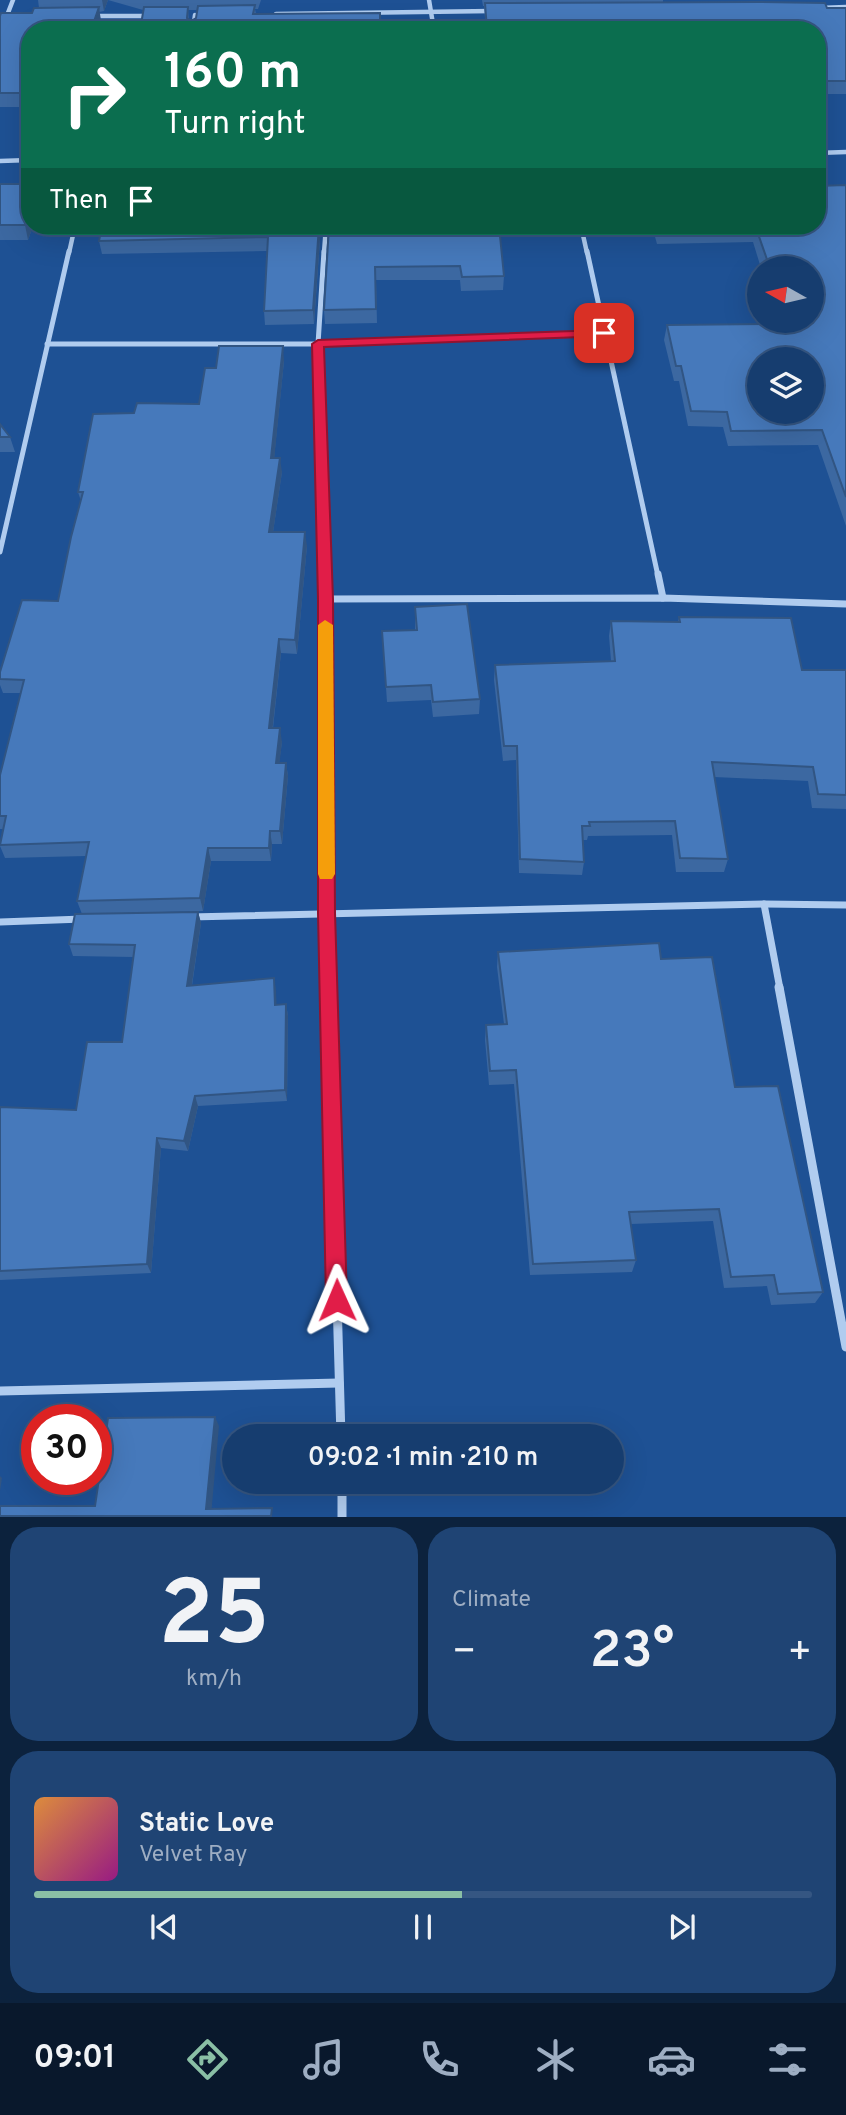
<!DOCTYPE html>
<html lang="en">
<head>
<meta charset="utf-8">
<style>
  :root { --surface:#163d6f; --page:#1f4474; --text:#f1f3f6; --muted:#9eaec3; --line:#355682; --accent:#8abfa5 }
  body { margin:0; font-family:Overpass,sans-serif; background:var(--page); color:var(--text); height:100vh; display:flex; flex-direction:column; font-size:26px; white-space:nowrap }
  * { box-sizing:border-box; margin:0 }
  p { font-size:23px; color:var(--muted) }
  .icon { flex:none; width:38px; height:38px; fill:none; stroke:currentColor; stroke-width:2; stroke-linecap:round; stroke-linejoin:round }
  .map { position:relative; height:1517px; overflow:hidden }
  .side { display:flex; flex-direction:column; gap:10px; padding:10px; background:#0c223d; flex:1 }
  .side>* { flex:none }
  .guide { position:absolute; left:21px; top:21px; width:805px; height:214px; border-radius:28px; box-shadow:0 7px 28px #0002,0 0 0 2px var(--line); background:#0b6e4f; color:#fff; overflow:hidden }
  .needle { width:46px; rotate:278deg }
  .controls { position:absolute; left:747px; top:256px; display:grid; gap:14px }
  .controls a { display:grid; place-items:center; width:77px; height:77px; border-radius:50%; background:var(--surface); box-shadow:0 7px 28px #0002,0 0 0 2px var(--line); font-size:35px }
  .speed { position:absolute; left:21px; top:1404px; display:flex; gap:14px; font-size:35px; font-weight:700; text-align:center }
  .speed>* { display:grid; place-content:center; width:91px; height:91px; border-radius:50%; background:var(--surface); box-shadow:0 7px 28px #0002,0 0 0 2px var(--line); line-height:1 }
  .speed .limit { border:10px solid #d22; background:#fff; color:#111 }
  .pin { position:absolute; display:grid; place-items:center; width:60px; height:60px; color:#fff; margin:-30px; border-radius:14px; box-shadow:0 4px 10px #0006 }
  .me { position:absolute; width:77px; margin:-38px; rotate:359deg; stroke-linejoin:round; filter:drop-shadow(0 0 5px #0008) }
  .turn { display:flex; align-items:center; gap:24px; height:147px; padding:0 28px; font-size:32px }
  .turn .icon { width:91px; height:91px; stroke-width:2.5 }
  .turn b { display:block; font-size:49px; line-height:60px }
  .then { display:flex; align-items:center; height:66px; padding:0 28px; background:#0003; gap:14px; font-size:26px }
  .big { font-size:52px; font-weight:600; line-height:1.1 }
  .side .tile { flex:1; display:flex; flex-direction:column; justify-content:center; gap:10px; min-width:0; padding:0 24px; border-radius:28px; background:var(--page) }
  .side .dial { align-items:center; gap:0 }
  .dial b { font-size:91px; line-height:1 }
  .song { display:flex; align-items:center; gap:21px }
  .cover { width:84px; height:84px; border-radius:10px; background:linear-gradient(135deg,hsl(30 70% 55%),hsl(310 70% 35%)) }
  .played { height:7px; border-radius:4px; background:linear-gradient(90deg,var(--accent) 55%,var(--line) 55%) }
  .keys { display:flex; justify-content:space-around; direction:ltr }
  .heat { display:flex; justify-content:space-between; align-items:center; font-size:38px; direction:ltr }
  .side .tiles { flex:1; display:grid; gap:10px; grid-template-columns:1fr 1fr }
  .tile:last-child { grid-column:span 2 }
  .trip { position:absolute; left:222px; top:1424px; width:402px; height:70px; border-radius:35px; background:var(--surface); box-shadow:0 7px 28px #0002,0 0 0 2px var(--line); font-weight:600; line-height:70px; text-align:center }
  .dock { display:flex; height:112px; justify-content:space-around; align-items:center; background:#09182c; color:var(--muted) }
  .dock .icon { width:49px; height:49px }
  .dock .selected { color:var(--accent) }
  .dock b { font-size:32px; color:var(--text) }
  .map>svg:first-child { display:block }
  .lines { fill:none; stroke-linecap:round; stroke-linejoin:round }
  .minor-far3 { stroke:#b0ccef; stroke-width:4.5 }
  .minor-far2 { stroke:#b0ccef; stroke-width:5 }
  .minor-far1 { stroke:#b0ccef; stroke-width:7 }
  .minor { stroke:#b0ccef; stroke-width:9 }
  .wall { fill:#3c68a1; fill-rule:evenodd }
  .shaded-wall { fill:#315583 }
  .building { fill:#4679bb; stroke:#315583; stroke-width:2; fill-rule:evenodd }
  .route { fill:#e11d48; stroke:#92132f; stroke-width:2 }
  .slow { fill:#f59e0b }
</style>
</head>
<body>
<div class="map">
<svg width="846" height="1517" viewBox="0 0 846 1517">
  <rect width="100%" height="100%" fill="#1e5194"/>
  <g class="lines">
    <!-- minor-far3 -->
    <g class="minor-far3">
      <path d="M429,0L434,30"/>
      <path d="M819,8L846,7"/>
      <path d="M276,14L492,11"/>
      <path d="M91,16H149"/>
      <path d="M6,18L13,0"/>
      <path d="M193,30L195,15"/>
      <path d="M817,153L846,152"/>
      <path d="M0,161L30,160"/>
      <path d="M581,226L587,253"/>
      <path d="M69,253L75,226"/>
      <path d="M324,253L326,226"/>
    </g>
    <!-- minor-far2 -->
    <g class="minor-far2">
      <path d="M324,251L318,344L324,576"/>
      <path d="M587,251L658,576"/>
      <path d="M47,344H318L604,333"/>
      <path d="M0,552L69,251"/>
    </g>
    <!-- minor-far1 -->
    <g class="minor-far1">
      <path d="M324,574L328,989"/>
      <path d="M658,574L663,598"/>
      <path d="M325,599L663,598L846,604"/>
      <path d="M764,904L780,989"/>
      <path d="M190,917L764,904L846,905"/>
      <path d="M0,922L83,919"/>
    </g>
    <!-- minor -->
    <g class="minor">
      <path d="M328,987L341,1437"/>
      <path d="M779,987L846,1347"/>
      <path d="M0,1391L339,1383"/>
      <path d="M342,1482V1517"/>
    </g>
  </g>
  <!-- wall -->
  <g class="wall">
    <path d="M38,0H108L104,11L99,12L101,21L30,30V107H0V16L32,13L39,8Z"/>
    <path d="M108,0H261L258,9H255L256,14L380,13V30H140L143,10ZM188,10H197L196,18L191,21L189,20Z"/>
    <path d="M482,0H663V3L846,8V94H817V30H486L484,6H483Z"/>
    <path d="M0,184L30,226H33L28,240H0V241Z"/>
    <path d="M846,185V526L818,445L728,446L723,427L688,426L679,381H674L664,340L667,325L766,324L767,320H812V268H761L753,242L657,244L652,226H817Z"/>
    <path d="M102,226H321L314,324L265,325L264,311L267,251L102,254L99,241Z"/>
    <path d="M329,226L504,276L503,290L461,291L460,280H376L377,323L325,324L324,310Z"/>
    <path d="M284,361L274,458L282,472L273,532L307,546L297,654L281,653L273,728L282,742L279,763H286L288,776L282,844H272L271,861H211L203,911L82,914L77,901L86,856L5,858L0,846L3,829H0V775L21,693H3L0,685V672L58,601L81,501L78,492L134,413L199,404L216,368Z"/>
    <path d="M0,424L10,437L15,452H0Z"/>
    <path d="M415,607L480,699L479,714L433,717L431,700L387,702L382,631L415,630Z"/>
    <path d="M679,617L802,670H846V809L812,808L808,781L714,777L728,859L724,872H676L672,835L588,836L587,840H583L584,862L582,875L519,873L516,760L503,761L494,680L495,665L611,661L609,636L611,621L678,622Z"/>
    <path d="M198,912L201,923L192,986L274,978L276,1005L286,1004L288,1016L287,1101L198,1106L188,1151L161,1148L151,1273L0,1280V1107L76,1110L122,1042L133,957L73,956L69,944Z"/>
    <path d="M498,952L661,959L735,1087L823,1292L815,1303L771,1305L767,1286L724,1288L713,1221L631,1224L636,1260L632,1272L530,1275L514,1084L489,1085L485,1040L486,1025L504,1024L497,967Z"/>
  </g>
  <!-- shaded-wall -->
  <g class="shaded-wall">
    <path d="M102,0H108L104,11Z"/>
    <path d="M99,7L101,21L98,30H91Z"/>
    <path d="M30,210V226H33L28,240L25,225Z"/>
    <path d="M319,226H321L314,324L313,310Z"/>
    <path d="M283,346L284,361L273,472L271,458Z"/>
    <path d="M280,458L282,472L271,546L269,532Z"/>
    <path d="M305,532L307,546L297,654L295,640Z"/>
    <path d="M279,639L281,653L271,742L269,728Z"/>
    <path d="M280,728L282,742L278,776L276,763Z"/>
    <path d="M286,763L288,776L282,844L280,831Z"/>
    <path d="M270,831L272,844L271,861L269,848Z"/>
    <path d="M208,848L211,861L203,911L200,898Z"/>
    <path d="M198,912L201,923L190,997L187,986Z"/>
    <path d="M274,978L276,990L277,1016L275,1005Z"/>
    <path d="M286,1004L288,1016L287,1101L285,1090Z"/>
    <path d="M195,1096L198,1106L188,1151L184,1141Z"/>
    <path d="M157,1138L161,1148L151,1273L147,1264Z"/>
    <path d="M215,1417L219,1426L211,1516L206,1509Z"/>
    <path d="M0,1476L2,1478L0,1491Z"/>
  </g>
  <!-- building -->
  <g class="building">
    <path d="M757,2L825,3L827,8H846V81H817V30H487L485,3Z"/>
    <path d="M255,5L253,14L380,13V30H140L144,7H188L187,18L191,21L196,18L198,6Z"/>
    <path d="M99,7L91,30H30V93H0V16L1,13H32L34,8Z"/>
    <path d="M0,184H30V210L25,225H0Z"/>
    <path d="M846,185V497L822,430L731,431L727,412L691,411L681,366H676L667,325L769,324L768,320H812V268H770L756,228L659,229L658,226H817V186ZM760,359H812V411H760Z"/>
    <path d="M102,226H319L313,310L264,311L268,237L99,241Z"/>
    <path d="M329,226H499L504,276L462,277L460,266L375,267L376,309L324,310Z"/>
    <path d="M219,346H283L271,458H280L269,532H305L295,640L279,639L269,728H280L276,763H286L280,831H270L269,848H208L200,898L77,901L89,842L0,845L6,816H0V775L24,680L0,679V672L22,600L58,601L71,537L83,492H78L93,414L134,413L137,403L199,404L205,368H216Z"/>
    <path d="M0,424L10,437H0Z"/>
    <path d="M467,604L480,699L433,702L431,685L386,687L382,631L417,630L415,607Z"/>
    <path d="M679,617L791,618L802,670H846V795L818,794L813,767L712,762L728,859L680,858L675,821L589,822L590,826H582L584,862L520,859L517,746H504L495,665L615,661L611,621L680,622Z"/>
    <path d="M198,912L187,986L274,978L275,1005L286,1004L285,1090L195,1096L184,1141L157,1138L147,1264L0,1271V1107L76,1110L87,1042H122L135,945L69,944L75,914Z"/>
    <path d="M659,943L661,959L712,957L735,1087L778,1086L823,1292L778,1294L774,1275L731,1277L719,1209L629,1212L636,1260L533,1264L516,1070L490,1071L486,1025L507,1024L498,952Z"/>
    <path d="M215,1417L206,1509L272,1508L271,1516H0V1506H95L108,1418Z"/>
  </g>
  <!-- route -->
  <path class="route" d="M604,330L610,333L608,336L324,347L333,599L335,913L347,1300L344,1307L337,1310L329,1307L326,1300L318,913V599L312,344L318,340Z"/>
  <!-- slow -->
  <path class="slow" d="M325,620L333,625L335,874L332,879H320L318,874V625Z"/>
</svg>
<div class="controls">
<a><svg class="needle" viewBox="-14 -14 28 28"><path d="M0-13l5 13h-10z" fill="#e53935"/><path d="M0 13l5-13h-10z" fill="#9eaec3"/></svg></a>
<a><svg class="icon" aria-label="layers" viewBox="0 0 24 24"><path d="M12 4l9 5-9 5-9-5zM3 14l9 5 9-5"/></svg></a>
</div>
<div class="speed"><div class="limit">30</div></div>
<div class="pin" style="left:604px;top:333px;background:#d93025"><svg class="icon" aria-label="arrive" viewBox="0 0 24 24"><path d="M6 21V4h12l-3 4 3 4H6"/></svg></div>
<svg class="me" style="left:337px;top:1300px" viewBox="-20 -20 40 40"><path d="M0-17L14 15 0 8-14 15z" fill="#e11d48" stroke="#fff" stroke-width="4"/></svg>
<div class="trip">09:02 · 1 min · 210 m</div>
<div class="guide">
<div class="turn"><svg class="icon" aria-label="right" viewBox="0 0 24 24"><path d="M7 20v-9h11M14 6l5 5-5 5"/></svg><div><b>160 m</b>Turn right</div></div>
<div class="then">Then<svg class="icon" aria-label="arrive" viewBox="0 0 24 24"><path d="M6 21V4h12l-3 4 3 4H6"/></svg></div>
</div>
</div>
<section class="side">
<div class="tiles">
<div class="tile dial"><b>25</b><p>km/h</p></div>
<div class="tile"><p>Climate</p>
<div class="heat"><a>−</a><b class="big">23°</b><a>+</a></div>
</div>
<div class="tile">
<div class="song"><i class="cover"></i><div><b>Static Love</b><p>Velvet Ray</p></div></div>
<div class="played"></div>
<div class="keys"><svg class="icon" aria-label="previous" viewBox="0 0 24 24"><path d="M18 5L8 12l10 7zM5 5v14"/></svg><svg class="icon" aria-label="pause" viewBox="0 0 24 24"><path d="M8 5v14M16 5v14"/></svg><svg class="icon" aria-label="next" viewBox="0 0 24 24"><path d="M6 5l10 7-10 7zM19 5v14"/></svg></div>
</div>
</div>
</section>
<nav class="dock">
<b>09:01</b>
<svg class="icon selected" aria-label="directions" viewBox="0 0 24 24"><path d="M12 3l9 9-9 9-9-9zM9 14v-3h6M13 9l2 2-2 2"/></svg>
<svg class="icon" aria-label="music" viewBox="0 0 24 24"><path d="M9 18V5l10-2v13"/><circle cx="6" cy="18" r="3"/><circle cx="16" cy="16" r="3"/></svg>
<svg class="icon" aria-label="phone" viewBox="0 0 24 24"><path d="M5 4h4l2 5-3 2q2 4 5 5l2-3 5 2v4C11 20 4 13 5 4z"/></svg>
<svg class="icon" aria-label="climate" viewBox="0 0 24 24"><path d="M12 3v18M4 7l16 10M4 17L20 7"/></svg>
<svg class="icon" aria-label="car" viewBox="0 0 24 24"><path d="M5 17H2v-5l4-1 3-4h7l3 4 3 1v5h-3M9 17h6M6 11h13"/><circle cx="7" cy="17" r="2"/><circle cx="17" cy="17" r="2"/></svg>
<svg class="icon" aria-label="filters" viewBox="0 0 24 24"><path d="M4 7h16M4 17h16"/><circle cx="9" cy="7" r="2"/><circle cx="15" cy="17" r="2"/></svg>
</nav>
</body>
</html>
